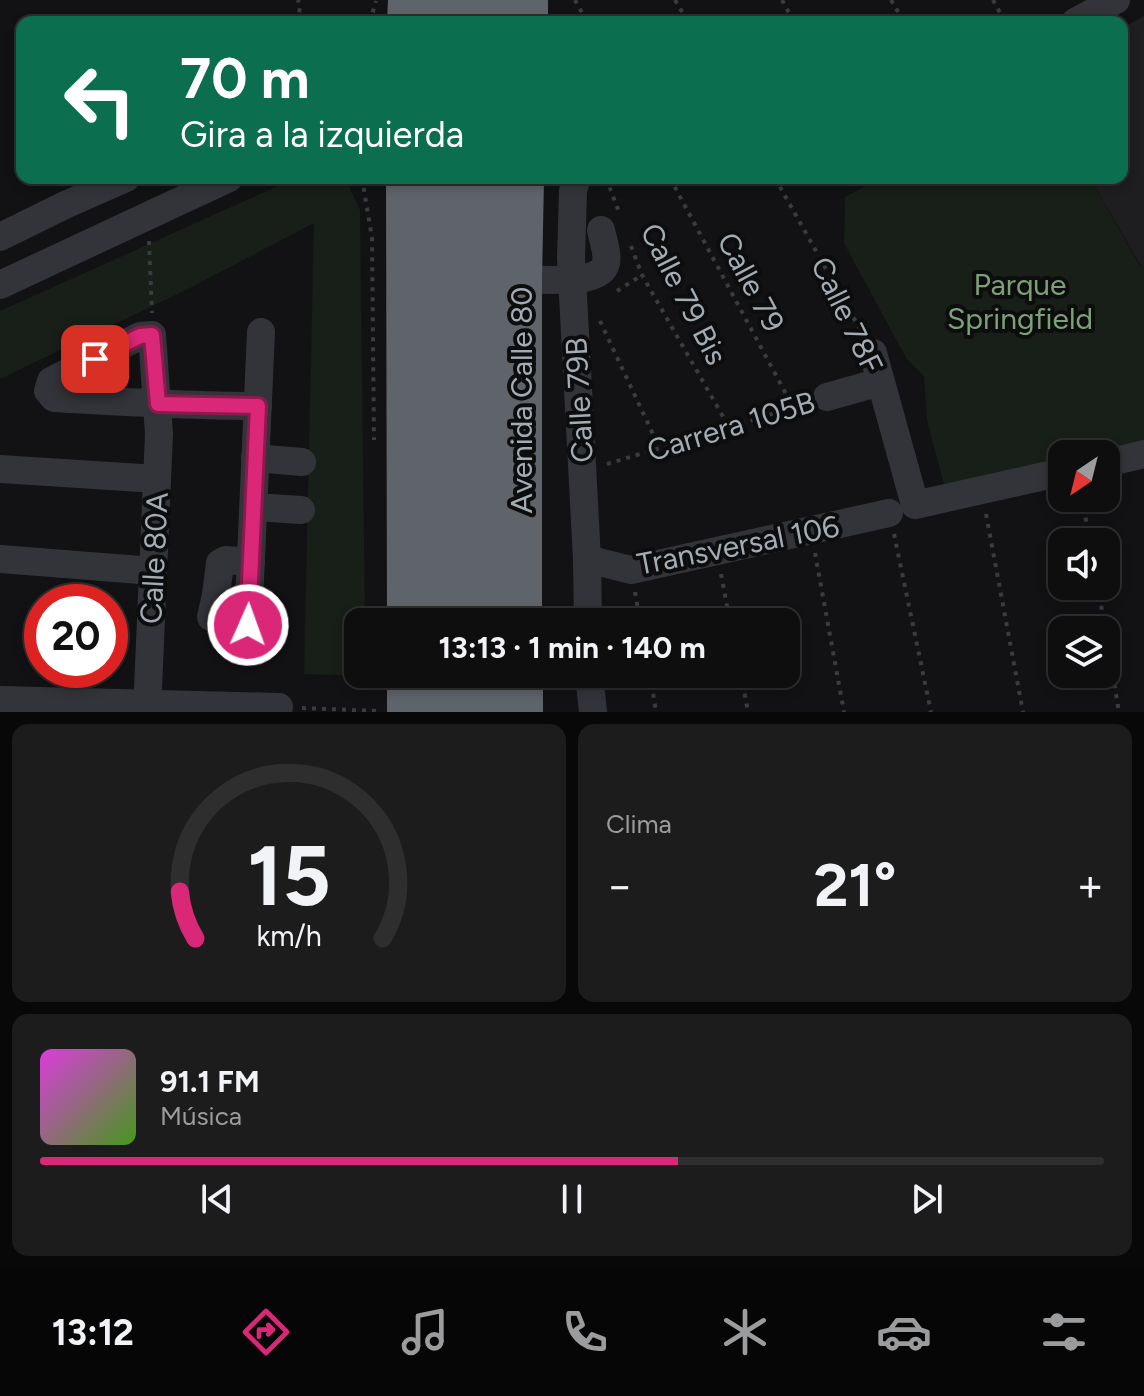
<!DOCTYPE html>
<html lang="es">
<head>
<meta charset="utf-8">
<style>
  :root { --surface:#0e0e0f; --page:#1c1c1d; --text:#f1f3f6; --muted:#9b9c9e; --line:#2e2e2f; --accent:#db2777 }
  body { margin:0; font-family:Figtree,sans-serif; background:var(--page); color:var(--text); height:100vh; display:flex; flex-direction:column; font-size:30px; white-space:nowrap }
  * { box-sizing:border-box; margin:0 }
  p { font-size:26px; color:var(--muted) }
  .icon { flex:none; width:44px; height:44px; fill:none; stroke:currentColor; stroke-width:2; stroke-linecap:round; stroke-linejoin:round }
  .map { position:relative; height:712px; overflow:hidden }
  .drawer { display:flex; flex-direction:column; gap:12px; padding:12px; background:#080808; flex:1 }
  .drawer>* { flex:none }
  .top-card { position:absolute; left:16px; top:16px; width:1112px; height:168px; border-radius:16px; box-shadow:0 4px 12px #0003,0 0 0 2px var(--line); background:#0b6e4f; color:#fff; overflow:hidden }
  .needle { width:52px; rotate:215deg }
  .fabs { position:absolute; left:1048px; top:440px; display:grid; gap:16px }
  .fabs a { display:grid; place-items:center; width:72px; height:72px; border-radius:16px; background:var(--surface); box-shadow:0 4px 12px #0003,0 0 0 2px var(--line); font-size:40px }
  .speed { position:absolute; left:24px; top:584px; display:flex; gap:16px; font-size:40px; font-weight:700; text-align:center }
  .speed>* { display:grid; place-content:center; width:104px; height:104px; border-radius:50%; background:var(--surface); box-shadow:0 4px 12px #0003,0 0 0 2px var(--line); line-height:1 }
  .speed .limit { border:12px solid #d22; background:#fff; color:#111 }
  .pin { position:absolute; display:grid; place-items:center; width:68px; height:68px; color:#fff; margin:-34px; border-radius:16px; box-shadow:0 4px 12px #0006 }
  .me { position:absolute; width:88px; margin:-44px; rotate:2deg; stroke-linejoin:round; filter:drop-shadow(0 0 6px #0008) }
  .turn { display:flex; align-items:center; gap:28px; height:168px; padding:0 32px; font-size:36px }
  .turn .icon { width:104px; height:104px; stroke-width:2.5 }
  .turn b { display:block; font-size:56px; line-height:68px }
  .big { font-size:60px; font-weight:700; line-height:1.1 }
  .drawer .tile { flex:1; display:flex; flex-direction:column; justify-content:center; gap:12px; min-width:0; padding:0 28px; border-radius:16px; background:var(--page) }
  .drawer .dial { align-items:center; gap:0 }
  .dial svg { height:208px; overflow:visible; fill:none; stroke:var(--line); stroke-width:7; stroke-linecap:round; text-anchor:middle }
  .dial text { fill:var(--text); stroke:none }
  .song { display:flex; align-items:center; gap:24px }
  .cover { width:96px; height:96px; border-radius:12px; background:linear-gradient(135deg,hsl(300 70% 55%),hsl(100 70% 35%)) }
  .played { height:8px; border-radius:4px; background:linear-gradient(90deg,var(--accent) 60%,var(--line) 60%) }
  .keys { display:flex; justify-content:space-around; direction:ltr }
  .heat { display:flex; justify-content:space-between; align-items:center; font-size:44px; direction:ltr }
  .drawer .tiles { flex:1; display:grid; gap:12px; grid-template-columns:1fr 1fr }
  .tile:last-child { grid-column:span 2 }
  .trip { position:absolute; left:344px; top:608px; width:456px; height:80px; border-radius:16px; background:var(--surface); box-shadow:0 4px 12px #0003,0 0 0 2px var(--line); font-weight:700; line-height:80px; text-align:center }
  .menu { display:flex; height:128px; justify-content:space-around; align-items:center; background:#060606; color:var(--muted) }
  .menu .icon { width:56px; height:56px }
  .menu .on { color:var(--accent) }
  .menu b { font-size:36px; color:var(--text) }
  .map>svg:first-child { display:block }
  .built { fill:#1e1e21 }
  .green { fill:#181e18 }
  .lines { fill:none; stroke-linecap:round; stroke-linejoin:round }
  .path { stroke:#393c40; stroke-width:4; stroke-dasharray:4 6; stroke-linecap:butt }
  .minor { stroke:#333439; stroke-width:28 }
  .highway { stroke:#5f636a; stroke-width:42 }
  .route-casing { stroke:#8e194d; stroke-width:20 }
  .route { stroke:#db2777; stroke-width:14 }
  .labels { text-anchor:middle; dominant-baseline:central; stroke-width:8; stroke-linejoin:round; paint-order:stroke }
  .street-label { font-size:30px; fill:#a3abb5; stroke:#0d0d0e }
  .park-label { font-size:30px; fill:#7ca179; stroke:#0d0d0e }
</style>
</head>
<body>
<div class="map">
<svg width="1144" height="712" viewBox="0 0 1144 712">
  <rect width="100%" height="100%" fill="#121214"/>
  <!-- built -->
  <path class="built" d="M1144,16V265L1141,266L1090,178H1122V28Z"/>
  <!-- green -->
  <g class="green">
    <path d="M302,178H332L346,180L360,210L365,622H358V674H365V676L304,674L314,223L190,288L0,379V311L289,181Z"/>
    <path d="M880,178H1090L1140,266L1144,265V442L1100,454H1062V464L947,496L927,420L924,376L906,358L844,243L845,197Z"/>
  </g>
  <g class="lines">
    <!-- path -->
    <g class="path">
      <path d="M575,0L587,22"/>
      <path d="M675,0L688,22"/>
      <path d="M782,0L794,22"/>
      <path d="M891,0L904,22"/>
      <path d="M993,0L1005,22"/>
      <path d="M297,22L300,8L298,0"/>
      <path d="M370,22L376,1"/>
      <path d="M362,178L372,238L374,440"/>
      <path d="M606,178L619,212"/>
      <path d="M670,178L793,407"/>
      <path d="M775,178L862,333"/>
      <path d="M149,241L152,313"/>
      <path d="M631,246L642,275L729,427"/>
      <path d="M617,291L642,275"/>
      <path d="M600,321L659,447"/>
      <path d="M607,464L805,404"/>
      <path d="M1082,498L1090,542"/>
      <path d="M986,514L1023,712"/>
      <path d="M894,534L931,712"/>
      <path d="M815,553L844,712"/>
      <path d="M721,574L730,622"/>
      <path d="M1098,586L1105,630"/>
      <path d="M635,592L640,622"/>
      <path d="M1106,635L1119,712"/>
      <path d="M650,674L656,712"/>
      <path d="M741,674L748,712"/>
      <path d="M302,708L377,711"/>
    </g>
    <!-- minor -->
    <g class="minor">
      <path d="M1075,22L1116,0"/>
      <path d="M577,178L573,191L571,258L587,559L588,622"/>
      <path d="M0,237L65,205L126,178"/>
      <path d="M521,280C540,278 601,287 606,263C608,253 603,240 601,230"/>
      <path d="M0,285L229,178"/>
      <path d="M873,353L915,505L1062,472"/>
      <path d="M827,397L880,382"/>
      <path d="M255,458L302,462"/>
      <path d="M1106,463L1144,454"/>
      <path d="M0,469L157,479"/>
      <path d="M254,507L301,510"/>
      <path d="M0,559L153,571"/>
      <path d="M587,559L631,570L889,513"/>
      <path d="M211,617L216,595L220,563L226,560L251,562"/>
      <path d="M248,625L261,332"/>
      <path d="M589,674L593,712"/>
      <path d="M0,700L279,707"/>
      <path d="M147,712L159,434L152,335L140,336L51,381L48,391L54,398C122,402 190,406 258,406"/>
    </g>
    <!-- highway -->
    <g class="highway">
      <path d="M408,22L409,0"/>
      <path d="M447,22V0"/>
      <path d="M486,22V0"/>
      <path d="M527,22V0"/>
      <path d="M407,178L408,622"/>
      <path d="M446,622V178"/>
      <path d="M482,622L480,447L484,178"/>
      <path d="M521,622V280L523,178"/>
      <path d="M408,674V712"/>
      <path d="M446,674V712"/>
      <path d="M483,674V712"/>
      <path d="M522,674V712"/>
    </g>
  </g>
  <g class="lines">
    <!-- route casing -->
    <g class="route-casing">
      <path id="route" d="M95,359L140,336L152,335L158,404L258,406L248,625"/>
    </g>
    <!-- route -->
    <use href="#route" class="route"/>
  </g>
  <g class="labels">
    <!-- street labels -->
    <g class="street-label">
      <text transform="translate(751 282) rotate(62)">Calle 79</text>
      <text transform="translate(684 294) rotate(63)">Calle 79 Bis</text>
      <text transform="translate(847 315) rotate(64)">Calle 78F</text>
      <text transform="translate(521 400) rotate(-90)">Avenida Calle 80</text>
      <text transform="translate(579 400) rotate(-93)">Calle 79B</text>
      <text transform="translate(731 426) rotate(-17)">Carrera 105B</text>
      <text transform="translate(738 545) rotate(-11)">Transversal 106</text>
      <text transform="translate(154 558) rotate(-87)">Calle 80A</text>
    </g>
    <!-- park labels -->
    <g class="park-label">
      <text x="1020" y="284">Parque<tspan x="1020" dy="34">Springfield</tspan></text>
    </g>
  </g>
</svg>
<div class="fabs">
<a><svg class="needle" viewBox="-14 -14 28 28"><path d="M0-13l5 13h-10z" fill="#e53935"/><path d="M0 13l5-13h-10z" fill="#9b9c9e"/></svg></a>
<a><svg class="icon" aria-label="sound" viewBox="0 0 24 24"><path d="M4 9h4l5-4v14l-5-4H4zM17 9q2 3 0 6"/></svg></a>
<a><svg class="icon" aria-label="layers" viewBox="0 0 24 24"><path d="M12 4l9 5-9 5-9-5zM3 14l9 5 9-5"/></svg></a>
</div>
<div class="speed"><div class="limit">20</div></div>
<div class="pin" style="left:95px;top:359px;background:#d93025"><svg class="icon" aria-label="arrive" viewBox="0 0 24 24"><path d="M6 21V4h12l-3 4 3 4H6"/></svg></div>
<svg class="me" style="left:248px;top:625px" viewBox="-20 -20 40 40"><circle r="17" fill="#db2777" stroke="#fff" stroke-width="3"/><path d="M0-11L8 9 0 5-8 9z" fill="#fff"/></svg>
<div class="trip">13:13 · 1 min · 140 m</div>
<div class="top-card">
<div class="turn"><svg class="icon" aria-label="left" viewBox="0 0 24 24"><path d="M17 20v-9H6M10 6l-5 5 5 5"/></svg><div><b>70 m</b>Gira a la izquierda</div></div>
</div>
</div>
<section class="drawer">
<div class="tiles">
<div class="tile dial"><svg viewBox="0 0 100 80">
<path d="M14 69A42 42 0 1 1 86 69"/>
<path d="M14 69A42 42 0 0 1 8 51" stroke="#db2777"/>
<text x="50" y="56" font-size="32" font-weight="700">15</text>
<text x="50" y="72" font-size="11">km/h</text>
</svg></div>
<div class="tile"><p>Clima</p>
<div class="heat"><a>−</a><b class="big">21°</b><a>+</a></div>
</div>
<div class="tile">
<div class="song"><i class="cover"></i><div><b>91.1 FM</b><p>Música</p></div></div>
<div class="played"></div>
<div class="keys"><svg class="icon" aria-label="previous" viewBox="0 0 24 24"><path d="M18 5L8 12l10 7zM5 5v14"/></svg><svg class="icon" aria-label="pause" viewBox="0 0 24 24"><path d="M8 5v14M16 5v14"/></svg><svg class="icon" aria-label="next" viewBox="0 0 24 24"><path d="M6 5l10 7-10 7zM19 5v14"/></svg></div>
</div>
</div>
</section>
<nav class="menu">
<b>13:12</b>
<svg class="icon on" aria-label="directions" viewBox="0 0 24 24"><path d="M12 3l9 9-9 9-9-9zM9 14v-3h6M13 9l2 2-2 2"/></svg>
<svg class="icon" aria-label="music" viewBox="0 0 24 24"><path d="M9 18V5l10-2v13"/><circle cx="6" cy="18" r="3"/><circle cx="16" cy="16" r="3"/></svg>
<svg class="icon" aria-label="phone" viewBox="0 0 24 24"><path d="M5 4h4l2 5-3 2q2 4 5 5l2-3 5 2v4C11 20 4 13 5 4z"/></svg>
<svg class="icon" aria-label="climate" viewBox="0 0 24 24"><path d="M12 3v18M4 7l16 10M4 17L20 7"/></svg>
<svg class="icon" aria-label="car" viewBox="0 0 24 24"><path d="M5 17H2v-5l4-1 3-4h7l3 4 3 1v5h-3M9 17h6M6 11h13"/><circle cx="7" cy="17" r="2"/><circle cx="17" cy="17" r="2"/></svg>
<svg class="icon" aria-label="filters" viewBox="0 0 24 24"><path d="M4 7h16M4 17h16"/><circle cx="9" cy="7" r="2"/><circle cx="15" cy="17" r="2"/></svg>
</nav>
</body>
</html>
